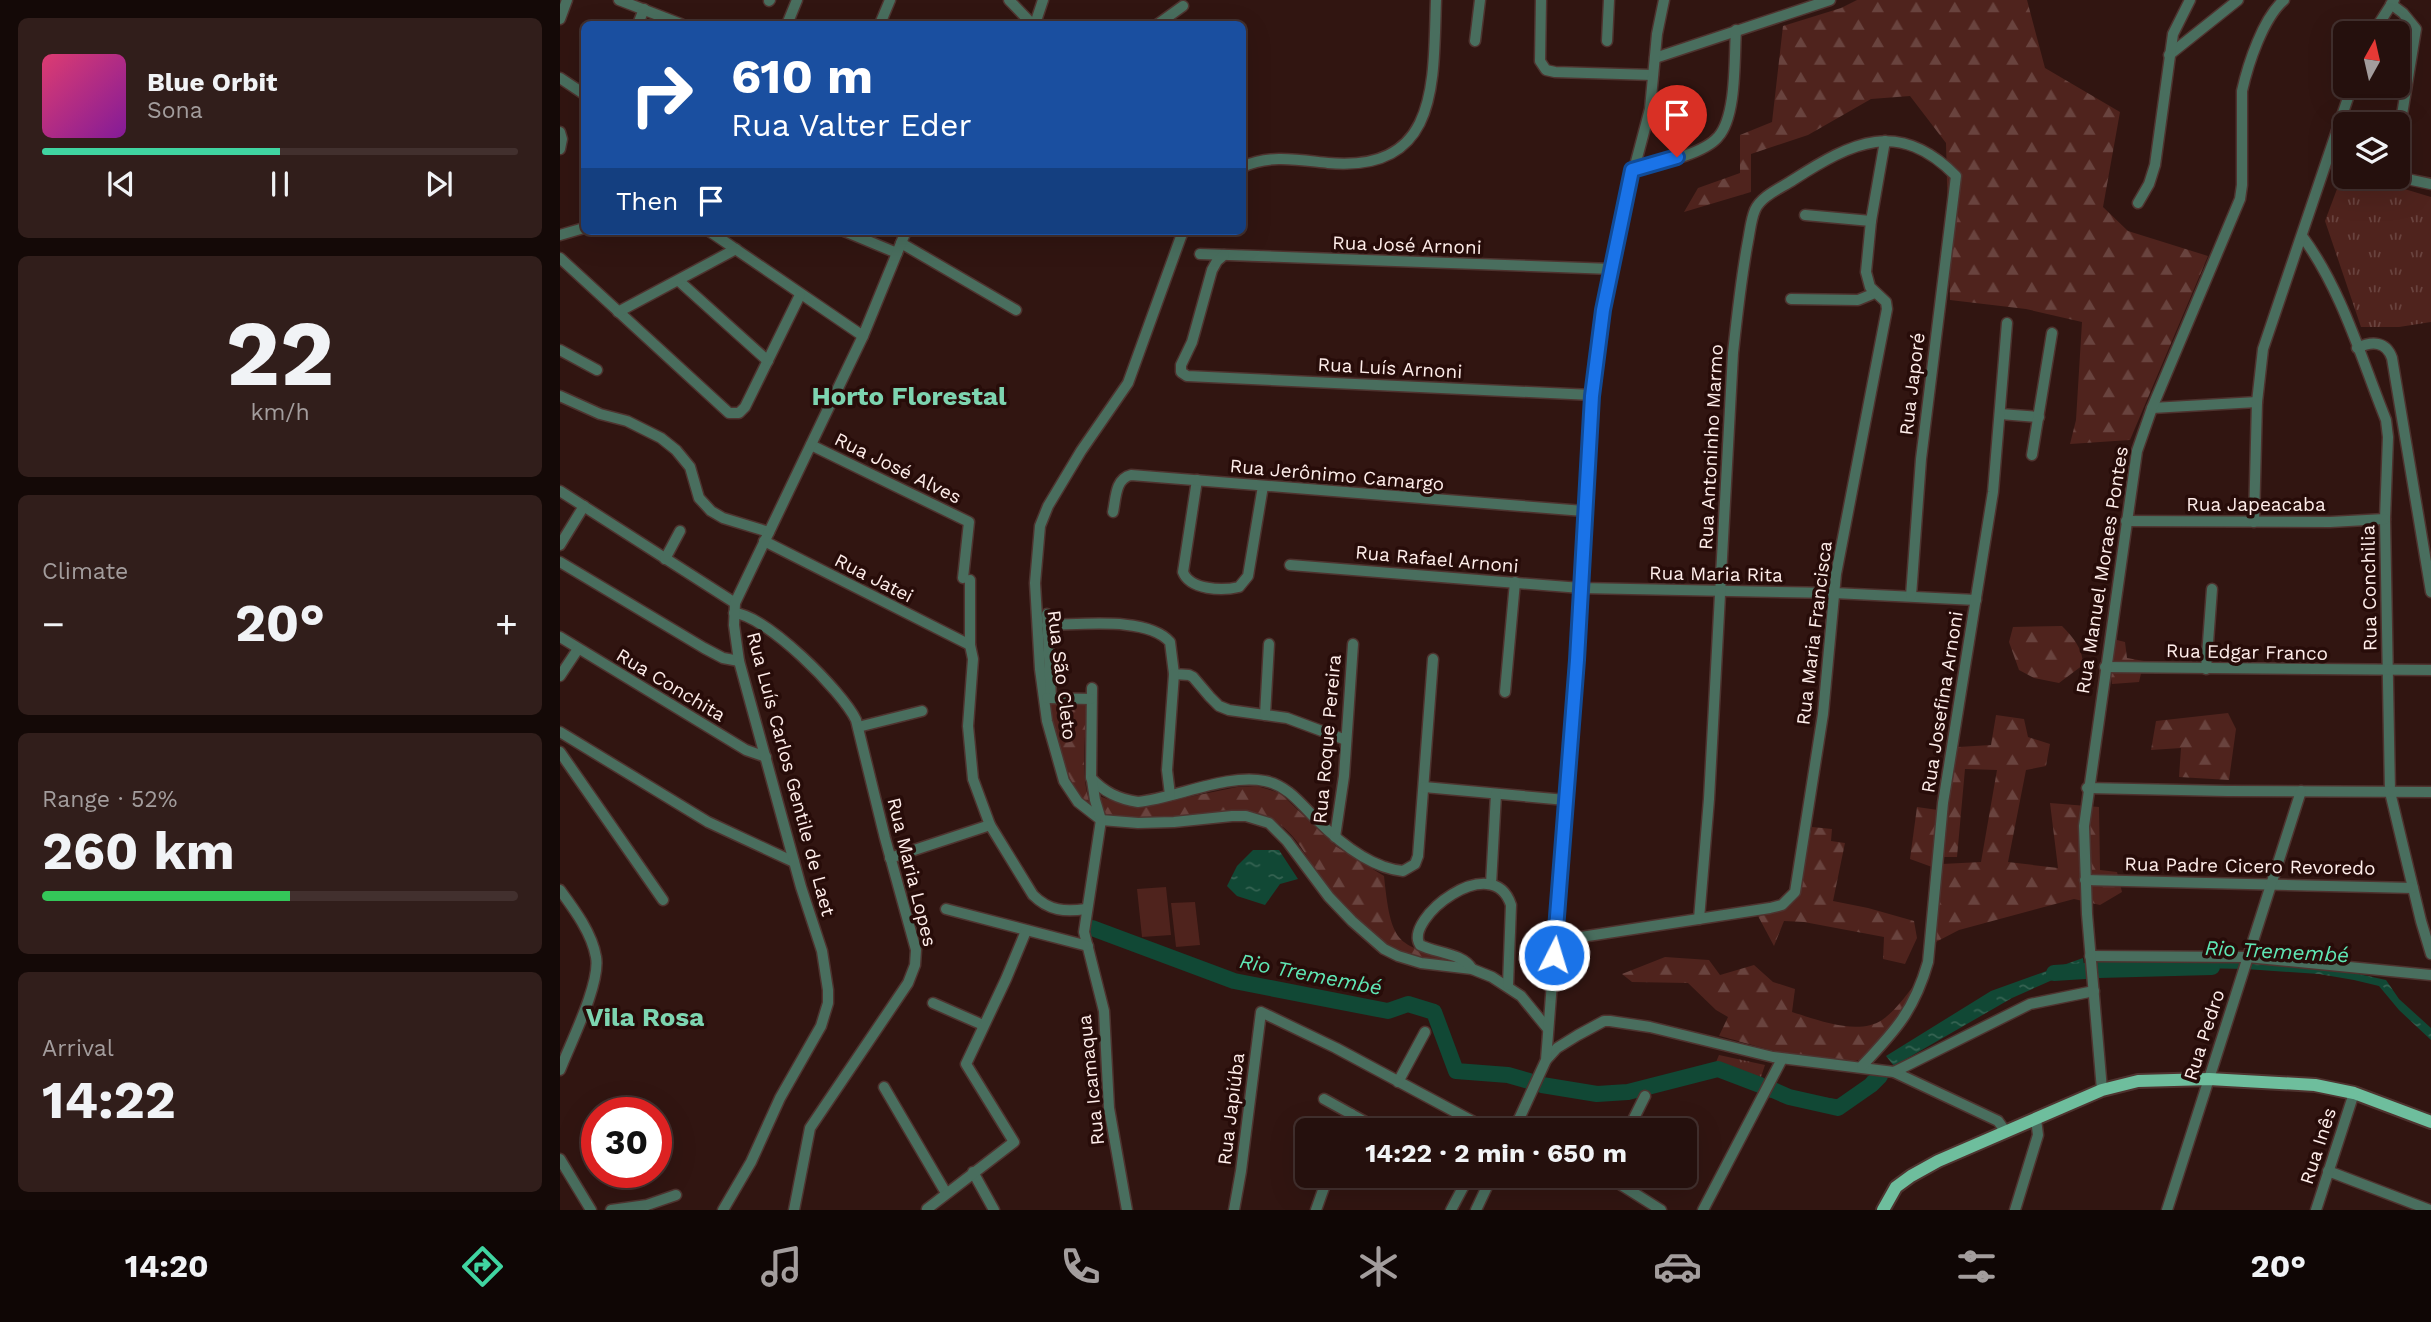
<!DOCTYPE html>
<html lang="en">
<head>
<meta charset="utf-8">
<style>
  :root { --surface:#25100d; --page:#311e1b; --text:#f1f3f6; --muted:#a39d9d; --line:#42302e; --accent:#40d4a1 }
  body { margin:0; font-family:"Work Sans",sans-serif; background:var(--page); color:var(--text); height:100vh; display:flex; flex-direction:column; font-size:26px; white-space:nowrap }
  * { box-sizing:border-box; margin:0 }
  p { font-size:23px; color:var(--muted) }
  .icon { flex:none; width:38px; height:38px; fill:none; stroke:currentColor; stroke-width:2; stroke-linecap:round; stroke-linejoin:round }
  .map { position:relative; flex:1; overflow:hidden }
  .details { display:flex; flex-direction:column; gap:18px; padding:18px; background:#140907; width:560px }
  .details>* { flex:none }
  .hud { position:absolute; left:21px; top:21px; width:665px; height:214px; border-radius:10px; box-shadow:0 7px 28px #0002,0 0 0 2px var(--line); background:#1a4fa0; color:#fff; overflow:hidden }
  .needle { width:46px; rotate:8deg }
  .fabs { position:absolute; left:1773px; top:21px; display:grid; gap:14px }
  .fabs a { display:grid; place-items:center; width:77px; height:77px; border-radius:10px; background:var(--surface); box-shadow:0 7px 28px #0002,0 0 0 2px var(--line); font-size:35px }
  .speed { position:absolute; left:21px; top:1097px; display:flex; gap:14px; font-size:35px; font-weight:700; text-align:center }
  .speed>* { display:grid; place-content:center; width:91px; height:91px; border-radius:50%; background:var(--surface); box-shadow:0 7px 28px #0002,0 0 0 2px var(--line); line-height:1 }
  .speed .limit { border:10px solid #d22; background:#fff; color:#111 }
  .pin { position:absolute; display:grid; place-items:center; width:60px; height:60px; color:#fff; margin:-72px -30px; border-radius:50% 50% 50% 0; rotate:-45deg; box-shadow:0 0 7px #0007 }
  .pin .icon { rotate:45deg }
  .me { position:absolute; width:77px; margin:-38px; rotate:5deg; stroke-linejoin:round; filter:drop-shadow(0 0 5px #0008) }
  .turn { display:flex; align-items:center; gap:24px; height:147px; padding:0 35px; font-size:32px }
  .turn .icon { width:91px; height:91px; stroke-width:2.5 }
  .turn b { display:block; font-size:49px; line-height:60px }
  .then { display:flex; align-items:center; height:66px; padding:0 35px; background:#0003; gap:14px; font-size:26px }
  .big { font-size:52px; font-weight:700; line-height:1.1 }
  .details .widget { flex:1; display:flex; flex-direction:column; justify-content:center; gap:10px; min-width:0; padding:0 24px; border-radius:10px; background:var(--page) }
  .details .dial { align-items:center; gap:0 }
  .dial b { font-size:91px; line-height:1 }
  .song { display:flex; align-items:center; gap:21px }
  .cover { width:84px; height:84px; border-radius:10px; background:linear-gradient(135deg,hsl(340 70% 55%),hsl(290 70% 35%)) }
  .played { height:7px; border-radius:4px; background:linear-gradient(90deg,var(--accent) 50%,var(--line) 50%) }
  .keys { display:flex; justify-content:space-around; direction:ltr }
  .heat { display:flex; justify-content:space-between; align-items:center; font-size:38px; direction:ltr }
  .charge { height:10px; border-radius:5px; background:linear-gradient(90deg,#34c759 52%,var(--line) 0) }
  .trip { position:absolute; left:735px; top:1118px; width:402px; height:70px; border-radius:10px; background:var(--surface); box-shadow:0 7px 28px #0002,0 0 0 2px var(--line); font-weight:700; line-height:70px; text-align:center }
  .dock { display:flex; height:112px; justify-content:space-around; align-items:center; background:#0f0605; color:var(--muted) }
  .dock .icon { width:49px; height:49px }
  .dock .on { color:var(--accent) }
  .dock b { font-size:32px; color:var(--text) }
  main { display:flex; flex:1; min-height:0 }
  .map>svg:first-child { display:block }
  .grass { fill:url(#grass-tufts) }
  .forest { fill:url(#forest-firs) }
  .garden { fill:#4f231d }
  .water { fill:url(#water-ripples) }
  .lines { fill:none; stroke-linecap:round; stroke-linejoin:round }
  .river { stroke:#114835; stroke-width:16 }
  .minor-casing { stroke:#4e332f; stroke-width:13 }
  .major-casing { stroke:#4e332f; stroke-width:16 }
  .minor { stroke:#496e5e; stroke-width:10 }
  .major { stroke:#6ebe9d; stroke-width:12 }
  .route-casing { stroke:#114b97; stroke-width:18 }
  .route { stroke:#1a73e8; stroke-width:12 }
  .labels { text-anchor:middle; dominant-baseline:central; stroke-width:7; stroke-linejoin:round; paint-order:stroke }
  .street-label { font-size:19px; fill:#feedea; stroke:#270c09 }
  .water-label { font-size:21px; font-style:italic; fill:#5fe7b5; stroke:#270c09 }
  .district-label { font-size:26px; font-weight:bold; fill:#7dd4b0; stroke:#270c09 }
</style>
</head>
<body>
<main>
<section class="details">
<div class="widget">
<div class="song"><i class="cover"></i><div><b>Blue Orbit</b><p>Sona</p></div></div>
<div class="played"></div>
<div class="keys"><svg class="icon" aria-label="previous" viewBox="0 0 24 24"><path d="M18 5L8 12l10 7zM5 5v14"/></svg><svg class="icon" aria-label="pause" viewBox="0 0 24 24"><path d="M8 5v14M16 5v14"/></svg><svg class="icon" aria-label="next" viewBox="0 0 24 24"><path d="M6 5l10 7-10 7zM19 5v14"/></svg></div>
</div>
<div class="widget dial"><b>22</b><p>km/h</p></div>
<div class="widget"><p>Climate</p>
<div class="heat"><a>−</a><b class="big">20°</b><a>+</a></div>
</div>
<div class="widget"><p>Range · 52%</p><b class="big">260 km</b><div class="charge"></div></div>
<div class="widget"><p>Arrival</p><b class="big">14:22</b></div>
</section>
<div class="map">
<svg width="1871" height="1210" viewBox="0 0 1871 1210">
  <defs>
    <pattern id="grass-tufts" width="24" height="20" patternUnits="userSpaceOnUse" patternTransform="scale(1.75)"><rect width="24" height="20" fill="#4f231d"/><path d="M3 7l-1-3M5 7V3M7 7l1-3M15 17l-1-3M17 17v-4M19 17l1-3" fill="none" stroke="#69433e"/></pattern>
    <pattern id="forest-firs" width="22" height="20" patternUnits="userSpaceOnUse" patternTransform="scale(1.75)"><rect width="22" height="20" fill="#4f231d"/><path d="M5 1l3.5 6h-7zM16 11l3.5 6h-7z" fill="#69433e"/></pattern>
    <pattern id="water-ripples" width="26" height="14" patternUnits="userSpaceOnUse" patternTransform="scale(1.75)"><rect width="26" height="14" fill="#114835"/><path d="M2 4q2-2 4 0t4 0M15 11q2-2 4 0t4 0" fill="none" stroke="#356352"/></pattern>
  </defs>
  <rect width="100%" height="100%" fill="#311511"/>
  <!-- grass -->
  <g class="grass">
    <path d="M1783,173L1785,177H1823L1828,184L1871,197V322L1839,327H1801L1765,221Z"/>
    <path d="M1159,1055L1205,1065L1200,1080L1154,1067Z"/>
  </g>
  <!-- forest -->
  <g class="forest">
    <path d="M1297,0H1467L1485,68L1560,112L1543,207L1568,231L1648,256L1570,440L1510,444L1516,420L1522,322L1466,309L1390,300L1386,143L1350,96L1311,99L1248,135L1191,154V192L1124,212L1138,188L1180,173V135L1212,122L1223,26L1281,8Z"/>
    <path d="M1502,626C1513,637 1523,649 1523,665L1499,683L1474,678L1459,670L1449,642L1453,627Z"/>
    <path d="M1553,639L1565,642L1567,658L1584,661L1579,682L1552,684L1549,663Z"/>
    <path d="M496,702L526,704C527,737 518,776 532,808C504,783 498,747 490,712L491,704Z"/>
    <path d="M1668,713L1676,729L1669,780L1619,777L1621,748L1591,750L1596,721Z"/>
    <path d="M1436,715L1464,719L1468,737L1490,744L1486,766L1466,770L1448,862L1498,868L1490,803L1539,807L1540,870L1557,872L1562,892L1540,905L1514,899L1399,930L1374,943L1382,864L1421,862L1437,770L1405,769L1397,857H1383L1386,820L1398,747L1431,745Z"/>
    <path d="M697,786L720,793L777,847L824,876C832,954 839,942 907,965C886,962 863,961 844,954C818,946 774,897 758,874C745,854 733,829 710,819C679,805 651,813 620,816C596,819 570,817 545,814L541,808L539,796L564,805L581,807L677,787Z"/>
    <path d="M1357,807L1378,810L1372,867L1350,859Z"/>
    <path d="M1252,827L1272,829L1271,841L1285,843L1273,901L1308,908L1354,921L1357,938L1345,964L1323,959L1324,937L1244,922L1224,921L1214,946L1198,916L1236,900Z"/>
    <path d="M1105,957L1149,960L1160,975L1194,965L1213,982L1235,989L1232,1012C1258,1020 1298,1036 1322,1020C1337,1010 1348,992 1359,979C1348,1005 1337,1021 1317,1042C1313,1046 1308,1054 1303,1058C1279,1073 1188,1043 1159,1036L1168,1017L1156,1010L1128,983L1072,982L1062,974Z"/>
  </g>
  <!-- garden -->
  <g class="garden">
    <path d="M606,887L611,935L582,937L577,889Z"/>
    <path d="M635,902L640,945L616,947L611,903Z"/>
  </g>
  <!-- water -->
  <g class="water">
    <path d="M693,850H719L738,879L720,884L705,905L677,896L667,886L677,866Z"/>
    <path d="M1523,958L1524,966L1452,998L1334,1066L1326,1056L1431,991Z"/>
    <path d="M1541,958L1670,961L1776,969L1826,980L1839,999L1871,1028V1040L1839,1010L1819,986L1794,980L1759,974L1686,969L1542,966Z"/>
    <path d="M1308,1076L1321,1077L1314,1085L1284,1105L1206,1097L1211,1091L1284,1100L1300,1087Z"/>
  </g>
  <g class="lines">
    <!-- river -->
    <g class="river">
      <path d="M532,928L674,981L828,1011L848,1004L874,1012L896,1071L948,1075L969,1081"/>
      <path d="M1539,970L1652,967"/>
      <path d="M1494,973L1525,971"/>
      <path d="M982,1085L1037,1094L1068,1092L1158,1069L1200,1085"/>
      <path d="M1213,1090L1229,1097L1278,1108L1311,1085L1320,1076"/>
    </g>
    <!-- minor casing -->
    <g class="minor-casing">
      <g id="minor">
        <path d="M59,0L121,24"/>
        <path d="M449,0L472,24"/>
        <path d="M981,0L980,61L986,70L995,72L1093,75"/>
        <path d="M209,1L210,0"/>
        <path d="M1831,4L1843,13L1856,29L1838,139"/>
        <path d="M0,19L7,0"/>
        <path d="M228,22L237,0"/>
        <path d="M78,24L84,9"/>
        <path d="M320,24L330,0"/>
        <path d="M475,24L483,0"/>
        <path d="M598,24L623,6"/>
        <path d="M1813,33L1834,0"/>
        <path d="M915,41L920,0"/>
        <path d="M1047,41L1049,0"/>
        <path d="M1609,55L1678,0"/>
        <path d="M1095,58L1270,0"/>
        <path d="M0,78L24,94"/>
        <path d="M0,132L2,139L0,149"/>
        <path d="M682,167C710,154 739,160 768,163C880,173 873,82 876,0"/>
        <path d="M1072,170C1095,164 1143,155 1158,137C1177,116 1174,58 1176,30"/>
        <path d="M1838,171L1847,179L1871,184"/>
        <path d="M1578,203L1589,184L1595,165L1613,34L1630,0"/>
        <path d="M1245,215L1311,221"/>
        <path d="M149,231L303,336"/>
        <path d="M284,231L337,253"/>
        <path d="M623,231L568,383L521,451L488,506L480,526L475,583L480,669L487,721L504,781L518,802L541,820L578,823L614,822L672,816H686L709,823L727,841L769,897L792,921L824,949L838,956L861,963L912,969L932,977L961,996L988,1029"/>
        <path d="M0,235L24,228"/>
        <path d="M1742,236C1782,290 1801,358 1826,420L1828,437L1825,519L1830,792L1861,921L1871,954"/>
        <path d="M341,243L456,310"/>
        <path d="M640,254L1052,269"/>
        <path d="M664,255L657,261L652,270L632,342L621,365V372L627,376L1032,395"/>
        <path d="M0,258L169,413H179L185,407L240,295"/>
        <path d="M119,281L208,361"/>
        <path d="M1231,299L1298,300L1315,293"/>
        <path d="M58,312L176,249"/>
        <path d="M1797,348C1812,341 1826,341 1832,358L1871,592"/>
        <path d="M0,350L37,370"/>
        <path d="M0,396L40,414L67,421L101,438L116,450L130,467L139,498L151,511L163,518L209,532"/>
        <path d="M1592,408L1697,402"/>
        <path d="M1440,414L1479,417"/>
        <path d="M251,445L409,522L403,578"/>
        <path d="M1472,455L1492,333"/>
        <path d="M637,480L623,572C630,590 662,591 679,587L688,576L703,486"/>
        <path d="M0,491L175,603"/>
        <path d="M553,512C556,498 555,479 571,475L1024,511"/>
        <path d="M1566,521L1770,522L1825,519"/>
        <path d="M1694,522L1697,402L1703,349L1792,86"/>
        <path d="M204,541L410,645"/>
        <path d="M0,545L24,506"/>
        <path d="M105,559L120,531"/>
        <path d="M0,562L144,648L163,658L179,661"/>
        <path d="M730,565L1021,588L1274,593L1416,600"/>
        <path d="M410,580V645L413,659L408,726L413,779L430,825L473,895C489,911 505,912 526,909"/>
        <path d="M174,613C206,615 282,691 296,720L325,838L356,950L355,965L348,983L250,1128L234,1210"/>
        <path d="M487,614L491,698"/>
        <path d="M487,625C520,625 587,616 610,642L614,674L629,675L633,677L650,697L659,706L669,710L727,718L786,740"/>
        <path d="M0,637L186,750L206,757"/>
        <path d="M1545,667L1871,670"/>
        <path d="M1646,669L1652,589"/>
        <path d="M0,676L18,649"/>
        <path d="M532,688L531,778C544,792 558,799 578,802C616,798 668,773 705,781C727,785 741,804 756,819C778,841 811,868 843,871L855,864L858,856L873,659"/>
        <path d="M945,692L955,582"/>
        <path d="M487,698L531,699"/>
        <path d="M705,715L709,644"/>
        <path d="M298,727L362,711"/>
        <path d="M0,732L148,822L234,862"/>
        <path d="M0,752L103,900"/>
        <path d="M532,780L535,800L541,820L524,932L544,1011L549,1108L567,1210"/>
        <path d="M864,787L1006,800"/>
        <path d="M1527,788L1667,791L1871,792"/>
        <path d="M610,795L607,770L614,674"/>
        <path d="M775,837L784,776L793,644"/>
        <path d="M330,858L430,825"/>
        <path d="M1525,880L1853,888"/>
        <path d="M931,884L936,794"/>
        <path d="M0,890C14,909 32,933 36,957C41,983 10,1044 0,1070"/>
        <path d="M386,909L528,946"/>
        <path d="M1139,919L1149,799L1173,353C1177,316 1181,278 1188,241C1190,231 1191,219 1195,210C1201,196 1221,188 1233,180C1292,142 1339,118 1396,176L1361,459L1351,596"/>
        <path d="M995,941L1210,908L1222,905L1235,892L1263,714L1276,574L1327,309L1326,302L1310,287L1306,272L1311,221L1325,141"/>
        <path d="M1530,956L1687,957L1871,975"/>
        <path d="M912,969C903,953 875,953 860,945C843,919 933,849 951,905L948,985"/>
        <path d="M373,1003L423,1025"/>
        <path d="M987,1059L997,1048L1018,1035L1044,1021H1050L1090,1027L1213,1057L1334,1072L1438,1121L1446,1132"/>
        <path d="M1302,1066C1335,1031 1354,1011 1368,962L1383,803L1433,492L1447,323"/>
        <path d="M1334,1072L1470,1004L1534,991"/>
        <path d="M838,1082L865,1032"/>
        <path d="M324,1087L386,1193"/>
        <path d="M1542,1090L1527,914L1524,826L1577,451L1592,408L1680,199L1682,185V91C1688,64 1703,18 1724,0"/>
        <path d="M764,1099L820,1130"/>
        <path d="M959,1119L977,1130"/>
        <path d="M785,1130L791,1114"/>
        <path d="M954,1130L986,1060L1017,660L1032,395L1043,310L1064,207L1090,109L1097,34L1104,0"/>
        <path d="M1068,1130L1085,1096"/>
        <path d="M0,1159L31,1210"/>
        <path d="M1768,1171L1870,1210"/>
        <path d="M413,1172L434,1210"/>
        <path d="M912,1176L928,1184"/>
        <path d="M1047,1176L1101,1210"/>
        <path d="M367,1209L454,1142L406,1064L446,979L466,931"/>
        <path d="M51,1210L87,1205L116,1195"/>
        <path d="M163,1210L191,1162L220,1098L261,1026L268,1003V990L262,951L241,887L179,661L174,625L175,603L303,336L346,231"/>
        <path d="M674,1210L681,1171L701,1012L776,1048L929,1130"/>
        <path d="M756,1210L768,1176"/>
        <path d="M891,1210L909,1176"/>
        <path d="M916,1210L932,1176"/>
        <path d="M1143,1210L1222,1059"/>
        <path d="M1455,1210L1478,1135L1476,1119"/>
        <path d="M1607,1210L1741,791"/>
        <path d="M1756,1210L1794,1093"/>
      </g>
    </g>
    <!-- major casing -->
    <g class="major-casing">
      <path id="major" d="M1323,1210L1336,1187L1351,1176L1378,1161L1542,1090L1578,1081L1649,1079L1755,1085L1794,1093L1871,1122"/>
    </g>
    <!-- minor -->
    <use href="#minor" class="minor"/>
    <!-- major -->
    <use href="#major" class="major"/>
  </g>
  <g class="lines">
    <!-- route casing -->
    <g class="route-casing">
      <path id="route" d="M994,955L1017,660L1032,396L1043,310L1072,170L1117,157"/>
    </g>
    <!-- route -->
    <use href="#route" class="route"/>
  </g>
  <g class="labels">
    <!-- street labels -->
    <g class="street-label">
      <text transform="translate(847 245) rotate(2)">Rua José Arnoni</text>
      <text transform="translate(830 368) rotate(3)">Rua Luís Arnoni</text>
      <text transform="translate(1352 384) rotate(-83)">Rua Japoré</text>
      <text transform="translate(1151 447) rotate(-87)">Rua Antoninho Marmo</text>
      <text transform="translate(338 468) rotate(26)">Rua José Alves</text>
      <text transform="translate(777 475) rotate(5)">Rua Jerônimo Camargo</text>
      <text x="1696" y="504">Rua Japeacaba</text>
      <text transform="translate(877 559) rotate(5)">Rua Rafael Arnoni</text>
      <text transform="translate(1542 570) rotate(-81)">Rua Manuel Moraes Pontes</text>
      <text transform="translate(1156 574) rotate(1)">Rua Maria Rita</text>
      <text transform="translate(314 578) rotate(27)">Rua Jatei</text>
      <text transform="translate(1809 588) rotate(-91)">Rua Conchilia</text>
      <text transform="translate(1254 633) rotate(-83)">Rua Maria Francisca</text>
      <text transform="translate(1687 652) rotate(1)">Rua Edgar Franco</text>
      <text transform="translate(502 675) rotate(83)">Rua São Cleto</text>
      <text transform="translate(111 685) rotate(31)">Rua Conchita</text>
      <text transform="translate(1382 702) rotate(-81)">Rua Josefina Arnoni</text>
      <text transform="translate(767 739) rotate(-85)">Rua Roque Pereira</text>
      <text transform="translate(231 774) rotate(75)">Rua Luís Carlos Gentile de Laet</text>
      <text transform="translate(1690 866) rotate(1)">Rua Padre Cicero Revoredo</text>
      <text transform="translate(352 872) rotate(76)">Rua Maria Lopes</text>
      <text transform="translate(1644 1035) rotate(-72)">Rua Pedro</text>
      <text transform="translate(531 1080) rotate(-96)">Rua Icamaqua</text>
      <text transform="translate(671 1109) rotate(-83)">Rua Japiúba</text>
      <text transform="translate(1758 1146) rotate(-72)">Rua Inês</text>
    </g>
    <!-- water labels -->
    <g class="water-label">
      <text transform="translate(1717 951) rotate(3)">Rio Tremembé</text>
      <text transform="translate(751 974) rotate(11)">Rio Tremembé</text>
    </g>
    <!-- district labels -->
    <g class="district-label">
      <text x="349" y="396">Horto Florestal</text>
      <text x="85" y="1017">Vila Rosa</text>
    </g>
  </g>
</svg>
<div class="fabs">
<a><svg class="needle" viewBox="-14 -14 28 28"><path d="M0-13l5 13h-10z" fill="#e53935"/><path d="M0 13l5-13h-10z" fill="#a39d9d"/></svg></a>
<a><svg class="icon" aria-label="layers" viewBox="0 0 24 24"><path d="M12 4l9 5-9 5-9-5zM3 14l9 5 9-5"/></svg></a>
</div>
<div class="speed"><div class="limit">30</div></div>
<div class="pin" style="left:1117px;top:157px;background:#d93025"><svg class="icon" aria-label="arrive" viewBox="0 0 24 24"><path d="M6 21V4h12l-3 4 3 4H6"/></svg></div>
<svg class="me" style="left:994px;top:955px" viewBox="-20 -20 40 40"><circle r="17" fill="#1a73e8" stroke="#fff" stroke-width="3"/><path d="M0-11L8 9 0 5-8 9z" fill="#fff"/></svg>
<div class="trip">14:22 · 2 min · 650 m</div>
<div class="hud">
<div class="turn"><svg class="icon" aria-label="right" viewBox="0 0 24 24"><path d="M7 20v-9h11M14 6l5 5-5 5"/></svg><div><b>610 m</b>Rua Valter Eder</div></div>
<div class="then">Then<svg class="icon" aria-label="arrive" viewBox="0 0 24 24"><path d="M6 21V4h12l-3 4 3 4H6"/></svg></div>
</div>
</div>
</main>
<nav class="dock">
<b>14:20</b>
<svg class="icon on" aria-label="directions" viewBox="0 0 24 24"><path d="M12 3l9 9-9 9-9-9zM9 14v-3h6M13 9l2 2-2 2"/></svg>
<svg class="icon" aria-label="music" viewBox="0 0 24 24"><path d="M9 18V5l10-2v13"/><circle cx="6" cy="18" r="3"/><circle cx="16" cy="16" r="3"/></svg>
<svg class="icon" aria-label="phone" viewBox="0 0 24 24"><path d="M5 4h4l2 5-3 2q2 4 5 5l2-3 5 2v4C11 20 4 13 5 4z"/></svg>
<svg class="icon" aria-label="climate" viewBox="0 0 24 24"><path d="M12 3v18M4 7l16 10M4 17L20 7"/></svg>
<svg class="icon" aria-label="car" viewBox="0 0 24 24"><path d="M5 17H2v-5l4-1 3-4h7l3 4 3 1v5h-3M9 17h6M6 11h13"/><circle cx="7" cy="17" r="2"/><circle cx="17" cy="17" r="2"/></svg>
<svg class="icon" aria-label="filters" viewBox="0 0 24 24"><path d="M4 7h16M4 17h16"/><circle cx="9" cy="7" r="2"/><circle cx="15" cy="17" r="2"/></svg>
<b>20°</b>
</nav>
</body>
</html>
